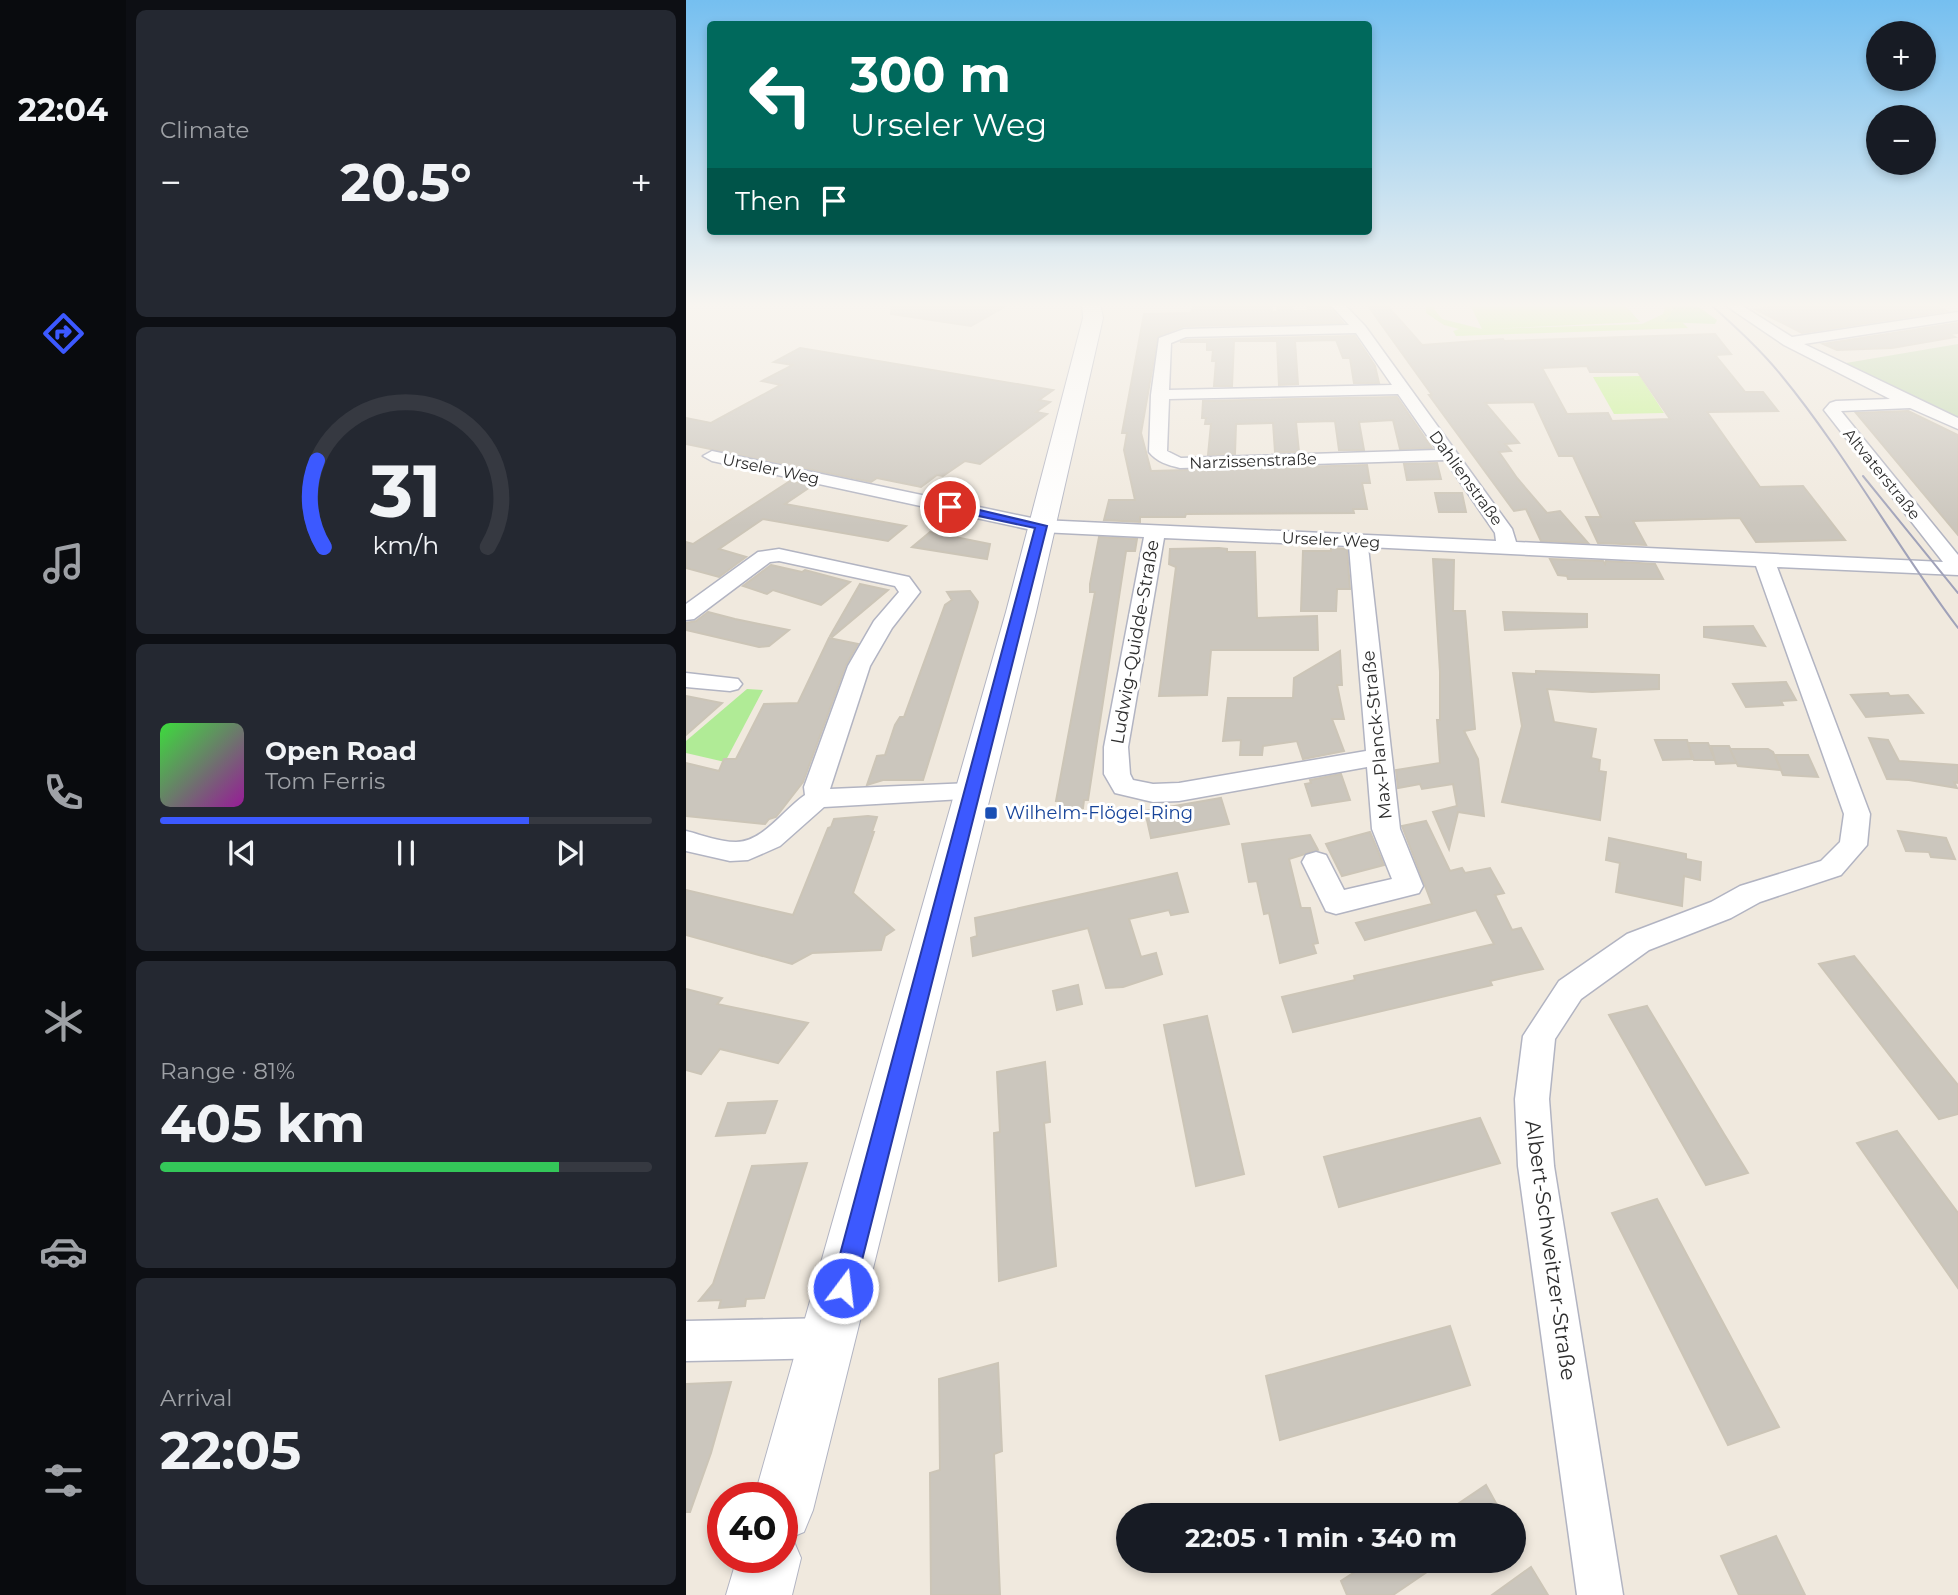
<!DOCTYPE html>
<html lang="en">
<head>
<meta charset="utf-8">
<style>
  :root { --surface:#171b24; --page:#242831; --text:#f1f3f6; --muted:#9ea1a6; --line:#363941; --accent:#3c59ff }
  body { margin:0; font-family:Montserrat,sans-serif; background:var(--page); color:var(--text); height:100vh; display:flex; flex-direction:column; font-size:26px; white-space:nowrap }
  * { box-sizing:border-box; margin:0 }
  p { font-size:23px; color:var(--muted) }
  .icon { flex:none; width:38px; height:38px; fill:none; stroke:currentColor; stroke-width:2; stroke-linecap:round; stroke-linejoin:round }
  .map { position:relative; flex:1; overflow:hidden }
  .panel { display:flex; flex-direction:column; gap:10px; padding:10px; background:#0d0f14; width:560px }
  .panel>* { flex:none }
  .hud { position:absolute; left:21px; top:21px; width:665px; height:214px; border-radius:7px; box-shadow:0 4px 10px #0003; background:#00695c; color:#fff; overflow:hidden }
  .fabs { position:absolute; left:1180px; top:21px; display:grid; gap:14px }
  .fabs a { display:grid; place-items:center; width:70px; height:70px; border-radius:50%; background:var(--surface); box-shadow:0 4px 10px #0003; font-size:35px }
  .speed { position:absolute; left:21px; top:1482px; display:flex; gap:14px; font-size:35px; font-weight:700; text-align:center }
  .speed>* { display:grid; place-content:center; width:91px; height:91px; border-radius:50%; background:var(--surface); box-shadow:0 4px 10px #0003; line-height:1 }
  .speed .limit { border:10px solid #d22; background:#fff; color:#111 }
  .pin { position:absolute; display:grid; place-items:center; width:60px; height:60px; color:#fff; margin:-30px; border:4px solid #fff; border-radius:50%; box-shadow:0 2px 7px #0007 }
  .me { position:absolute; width:77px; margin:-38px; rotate:15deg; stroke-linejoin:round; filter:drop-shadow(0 0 5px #0008) }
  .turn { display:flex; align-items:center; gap:24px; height:147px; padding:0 28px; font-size:32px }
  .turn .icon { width:91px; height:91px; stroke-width:2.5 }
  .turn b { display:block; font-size:49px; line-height:60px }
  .then { display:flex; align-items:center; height:66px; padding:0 28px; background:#0003; gap:14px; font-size:26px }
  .big { font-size:52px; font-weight:700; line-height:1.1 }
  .panel .tile { flex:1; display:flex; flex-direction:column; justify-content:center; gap:10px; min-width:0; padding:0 24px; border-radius:10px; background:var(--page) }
  .panel .dial { align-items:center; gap:0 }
  .dial svg { height:182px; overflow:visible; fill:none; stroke:var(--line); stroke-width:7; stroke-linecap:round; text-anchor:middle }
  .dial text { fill:var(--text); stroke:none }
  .song { display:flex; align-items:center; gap:21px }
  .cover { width:84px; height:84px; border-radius:10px; background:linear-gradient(135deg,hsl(120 70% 55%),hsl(300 70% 35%)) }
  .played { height:7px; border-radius:4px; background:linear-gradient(90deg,var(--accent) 75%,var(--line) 75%) }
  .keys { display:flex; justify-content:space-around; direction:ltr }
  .heat { display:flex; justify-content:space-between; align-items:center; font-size:38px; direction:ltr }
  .charge { height:10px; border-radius:5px; background:linear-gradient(90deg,#34c759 81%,var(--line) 0) }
  .trip { position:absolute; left:430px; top:1503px; width:410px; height:70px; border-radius:35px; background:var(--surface); box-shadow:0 4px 10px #0003; font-weight:700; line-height:70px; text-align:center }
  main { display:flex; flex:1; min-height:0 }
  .tabs { display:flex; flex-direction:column; width:126px; justify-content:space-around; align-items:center; background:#090b0e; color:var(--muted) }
  .tabs .icon { width:49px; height:49px }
  .tabs .current { color:var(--accent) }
  .tabs b { font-size:32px; color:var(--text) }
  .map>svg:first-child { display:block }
  .green { fill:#b0eb96 }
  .cemetery { fill:#c5dbb3 }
  .pitch { fill:#c6f390 }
  .building { fill:#cbc6bd; stroke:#ccc5b7; stroke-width:2; fill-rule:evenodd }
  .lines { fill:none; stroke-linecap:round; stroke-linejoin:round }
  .street-casing { stroke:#b2b4c2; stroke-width:3 }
  .secondary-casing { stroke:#b2b4c2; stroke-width:2 }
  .street { fill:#fff; fill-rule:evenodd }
  .secondary { fill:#fff; fill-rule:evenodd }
  .tram { stroke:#a0a2b9; stroke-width:2 }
  .route { fill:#3c59ff; stroke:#273aa6; stroke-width:2 }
  .transit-dot { fill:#1a4fb4; stroke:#fff; stroke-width:2.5 }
  .labels { text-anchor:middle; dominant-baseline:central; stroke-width:6; stroke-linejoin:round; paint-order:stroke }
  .far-street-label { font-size:16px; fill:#2d2d2d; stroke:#fff }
  .street-label { font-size:18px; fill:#2d2d2d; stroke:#fff }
  .transit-label { font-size:18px; fill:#164399; stroke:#fff; text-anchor:start }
  .near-street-label { font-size:21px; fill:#2d2d2d; stroke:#fff }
</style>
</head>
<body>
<main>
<nav class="tabs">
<b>22:04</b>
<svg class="icon current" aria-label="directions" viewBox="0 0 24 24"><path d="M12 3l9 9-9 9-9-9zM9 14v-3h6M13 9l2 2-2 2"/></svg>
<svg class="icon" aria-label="music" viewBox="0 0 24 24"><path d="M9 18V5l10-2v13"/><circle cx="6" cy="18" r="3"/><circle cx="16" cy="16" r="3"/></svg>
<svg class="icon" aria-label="phone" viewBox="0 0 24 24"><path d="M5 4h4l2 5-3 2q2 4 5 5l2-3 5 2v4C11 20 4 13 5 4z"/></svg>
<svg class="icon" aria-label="climate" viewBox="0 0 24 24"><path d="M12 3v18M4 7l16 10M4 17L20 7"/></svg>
<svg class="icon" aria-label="car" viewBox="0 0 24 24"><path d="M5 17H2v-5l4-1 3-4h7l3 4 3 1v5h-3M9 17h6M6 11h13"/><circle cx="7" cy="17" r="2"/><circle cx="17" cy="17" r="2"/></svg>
<svg class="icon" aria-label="filters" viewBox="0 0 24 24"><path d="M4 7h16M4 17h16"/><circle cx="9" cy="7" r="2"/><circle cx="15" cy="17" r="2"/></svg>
</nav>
<section class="panel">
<div class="tile"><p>Climate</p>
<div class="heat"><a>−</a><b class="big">20.5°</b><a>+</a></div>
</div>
<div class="tile dial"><svg viewBox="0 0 100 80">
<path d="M14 69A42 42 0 1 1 86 69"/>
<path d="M14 69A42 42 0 0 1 11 31" stroke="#3c59ff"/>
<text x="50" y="56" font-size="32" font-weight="700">31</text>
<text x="50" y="72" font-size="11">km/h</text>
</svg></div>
<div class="tile">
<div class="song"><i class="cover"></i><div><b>Open Road</b><p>Tom Ferris</p></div></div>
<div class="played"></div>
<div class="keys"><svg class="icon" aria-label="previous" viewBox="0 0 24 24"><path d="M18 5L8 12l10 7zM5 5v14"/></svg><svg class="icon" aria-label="pause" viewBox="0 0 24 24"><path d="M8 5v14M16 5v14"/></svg><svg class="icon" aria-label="next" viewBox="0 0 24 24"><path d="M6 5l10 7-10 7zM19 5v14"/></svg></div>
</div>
<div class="tile"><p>Range · 81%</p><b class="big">405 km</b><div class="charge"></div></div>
<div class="tile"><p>Arrival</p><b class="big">22:05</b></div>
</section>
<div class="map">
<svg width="1272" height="1595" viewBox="0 0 1272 1595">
  <rect width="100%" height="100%" fill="#f0e9de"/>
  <!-- green -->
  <g class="green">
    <path d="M984,303H1007L1031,320L1029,324L977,322L987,309Z"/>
    <path d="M61,689L77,690L39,762L0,753V741Z"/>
  </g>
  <!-- cemetery -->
  <path class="cemetery" d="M1272,344V418L1235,403L1160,363Z"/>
  <!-- pitch -->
  <g class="pitch">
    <path d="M740,303H751L748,309L756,319L796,329L783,303H937L954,322L801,329L956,324L977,314L979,308L975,303H984C988,312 984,316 978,322H996L1002,328L770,336L767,331L773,329L758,325L740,313Z"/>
    <path d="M954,376L978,413L928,414L907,377Z"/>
  </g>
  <!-- building -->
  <g class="building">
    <path d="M206,303H325L285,326L205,314Z"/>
    <path d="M508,303H586V312H591V303H606L607,311H622L621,303H640L657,323L498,326L472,336L455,433L465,471L681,465L684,483H676L681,509H667L668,513L500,514L499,517H454V522L418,520L423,500H449L438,450L441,433H436L458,314L505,313Z"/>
    <path d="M680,303H699L736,345L817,339L818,341L1029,334L1045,354L1029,355L1059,392H1077L1092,411L1021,412L1074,487L1117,486L1159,540L1070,542L1054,518L947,521L960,545L912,543L900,517H915L887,456H873L848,402L799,403L833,443L819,444L825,451L813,452L831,478L861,513L874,511L902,543L855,541L840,509L828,511L743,395H746ZM901,366L904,372H952L984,419L926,421L922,413L881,414L856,368Z"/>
    <path d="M1113,303H1245L1261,311L1116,333L1069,309Z"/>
    <path d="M1272,323V333L1263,334L1269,337L1206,348L1151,350L1137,344Z"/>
    <path d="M669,336L689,366L693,383H668L664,358H657L650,340L609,341L612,384L593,385L591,341H548L546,386H528L530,361H526L527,350H521V342H494L501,340Z"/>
    <path d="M114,348L367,390L353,400L364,402L350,412L361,414L294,464L279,461L257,476L251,475L235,487L191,478L185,482L0,444V418L25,423L95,385L76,381L107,365L88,362Z"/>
    <path d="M711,397L746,448L714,449L707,420L673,422L678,450H653L649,421L610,422L613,452H589L587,423L550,424L549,454L522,455L525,424H519L520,418H516L517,401Z"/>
    <path d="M1222,411L1272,435V535L1170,413Z"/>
    <path d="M751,463L755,479L721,480L718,464Z"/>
    <path d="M104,481L127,485L99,504L220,526L202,541L77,519L33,549L60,557L33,577L0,568V542L7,544Z"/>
    <path d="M749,493H776L780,512H753Z"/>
    <path d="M244,532L304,544L301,559L226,547Z"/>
    <path d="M413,537L451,539L449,551H440L402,800H398L397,808L373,809L374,801H370L409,592H404V584Z"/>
    <path d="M533,548L541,549V552H569L571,618L631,616L632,650H525L521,695L473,696L490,567L483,564L484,549Z"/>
    <path d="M645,548L661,549L664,589H651L650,611H615L617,551H645Z"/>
    <path d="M747,559L768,560L767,611H779L789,729L778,731L792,759L798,816L772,812L763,849L747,812L771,806L767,784L736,789L734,784L712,788L710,770L754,763L751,720H754V672Z"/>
    <path d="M864,559L917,561L919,564L920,561L969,564L977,579H882L881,576L872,575Z"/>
    <path d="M85,565L116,572L119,570L164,582L135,605L87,590L81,594L57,586Z"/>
    <path d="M174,584L202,590L146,637L144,636Z"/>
    <path d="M284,591L292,602L291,607L237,780H197L181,785L191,756L199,755L209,725L214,717H218L259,605L266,600L261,592Z"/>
    <path d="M22,612L49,619L103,630L83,646L73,647L0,630V623L10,621Z"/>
    <path d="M817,612L901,614V627L819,630Z"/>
    <path d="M1067,626L1079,646L1018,637V627Z"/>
    <path d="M143,638L172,644L160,665L117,782L90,817L83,819L79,824L0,816V763L33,771L38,759H50L78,704L112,703Z"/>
    <path d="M654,651L656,685H651L658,719H646L658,751L617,759L611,741L577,746L576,755H554L555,740L537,741L542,698H607L608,678Z"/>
    <path d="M850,671L973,675V689L906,692L861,689L868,722L910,729L905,758L914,760L913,771L920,772L914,820L816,802L836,726L827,673L850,674Z"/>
    <path d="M1100,682L1110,700L1095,701L1097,705L1060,707L1047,684Z"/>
    <path d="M1202,693L1204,696L1222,695L1237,713L1180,717L1165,695Z"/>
    <path d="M0,696L36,703L0,735Z"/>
    <path d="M1183,738L1202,740L1213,761L1272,765V783L1268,782L1271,788L1223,780L1201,779Z"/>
    <path d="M969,740H1001L1006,759L977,760Z"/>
    <path d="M1002,743H1022L1029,760H1008Z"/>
    <path d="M1025,746H1043L1051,763L1030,764Z"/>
    <path d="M1044,749H1082L1087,752L1095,770L1052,766Z"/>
    <path d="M1089,755H1122L1132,777L1097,775Z"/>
    <path d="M655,774L664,800L626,806L619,784L625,783L624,780Z"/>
    <path d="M535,798L543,824L465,838L459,811Z"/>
    <path d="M182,816L191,817L186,832H188L167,893L208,930L199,936L195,950L126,953L106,964L0,935V890L107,915L142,828L145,827L148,819Z"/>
    <path d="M740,821L764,871L776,868L779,873L804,868L818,893L809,895L826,930L835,928L857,969L804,981L806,985L607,1032L596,997L669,980L668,976L808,944L790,910L679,940L670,923L746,904L716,826Z"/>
    <path d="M1212,831L1260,838L1269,859L1245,857L1243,852L1220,851Z"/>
    <path d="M684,832L698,865L656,876L640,844Z"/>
    <path d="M624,835L632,850L603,859L615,908H624L632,943L627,944L630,953L594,963L583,913L578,914L571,881L563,882L556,844Z"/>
    <path d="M923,838L1000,854V859L1015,862L1014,880L998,876L996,906L930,892L934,863L920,860Z"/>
    <path d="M491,873L502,912L485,915L483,910L443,919L455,957L470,953L476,974L437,987L420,988L402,928L287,956L285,938L291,936L289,918Z"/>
    <path d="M1168,956L1272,1085V1114L1253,1119L1133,964Z"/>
    <path d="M392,985L396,1004L371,1010L367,991Z"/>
    <path d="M0,989L36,998L31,1004L122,1023L92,1063L34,1049L15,1074L0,1070Z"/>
    <path d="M961,1006L1038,1134L1062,1173L1020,1185L923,1015Z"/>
    <path d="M521,1016L558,1174L510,1186L478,1025Z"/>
    <path d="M359,1062L364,1122L358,1123L370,1266L313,1281L308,1133L314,1132L311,1072Z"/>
    <path d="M91,1101L79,1133L30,1136L42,1103Z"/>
    <path d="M794,1118L814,1163L653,1207L638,1157Z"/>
    <path d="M1211,1131L1272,1213V1288L1171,1143Z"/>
    <path d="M121,1163L78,1298L60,1299L59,1306L33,1308L35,1300L13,1301L27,1284L66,1166Z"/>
    <path d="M971,1199L1058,1362L1093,1427L1042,1445L926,1213Z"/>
    <path d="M764,1326L784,1385L594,1440L580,1376Z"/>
    <path d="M312,1363L316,1451L308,1454L314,1595H245L244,1473L254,1470L253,1379Z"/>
    <path d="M45,1382L25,1453L4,1512H0V1384Z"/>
    <path d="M800,1485L817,1516H754Z"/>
    <path d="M1090,1536L1119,1595H1053L1035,1556Z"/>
    <path d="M686,1561H757L707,1595H661L655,1581Z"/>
    <path d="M845,1567L862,1595H806Z"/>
  </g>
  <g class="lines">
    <!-- street casing -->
    <g class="street-casing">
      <g id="street">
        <path d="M643,303H657L679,326L826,529L830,542L1257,562L1138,410L1144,403L1150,401L1204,399L1098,345L1036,303H1052L1106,337L1272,312V320L1118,344L1272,418V429L1224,408L1155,411L1272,555V575L1091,567L1184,814L1181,845L1155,875L1074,902L1045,918L963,950L895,999L869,1039L863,1099L868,1166L937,1595H891L832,1166L829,1099L837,1036L873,981L941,934L1025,902L1054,886L1135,861L1154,842L1158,814L1070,566L682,547L714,829L737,886L733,893L650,914L640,911L616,862L620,855L630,852L640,855L658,890L706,879L686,829L681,767L493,801L467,802L429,793L418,774V747L458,537L355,532L26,461L17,456L26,451L355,520L810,541L809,533L759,460L494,468C482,465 471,462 463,452L465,395L473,338L498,329L663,325ZM670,333L706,385L483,390L485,343L500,337ZM712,394L751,450L495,458L481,451L483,399ZM478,538L663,546L680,751L493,783L467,784L447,780L444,774L442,747Z"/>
        <path d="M93,549L223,577L234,592L206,628L184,666L144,789L285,783L294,786L298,792L294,798L138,807L94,846L62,860L44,861L0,851V831C16,835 33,842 50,842C77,842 98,809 119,795L118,787L162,666L188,621L213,592L209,586L93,561L84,562L8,619L0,620V604L72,552Z"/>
        <path d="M0,673L52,679L56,684L52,689L44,691L0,687Z"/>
        <path d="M144,1318L158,1324L164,1338L158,1352L144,1358L0,1361V1321Z"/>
      </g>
    </g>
    <!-- secondary casing -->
    <g class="secondary-casing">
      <path id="secondary" d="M396,303H414L417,318L350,612L127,1510L118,1532L106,1537L115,1558L106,1595H40L51,1558H96V1498H68L320,612L397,318Z"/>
    </g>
    <!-- street -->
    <use href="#street" class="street"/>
    <!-- secondary -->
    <use href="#secondary" class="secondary"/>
    <!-- tram -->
    <g class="tram">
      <path d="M1023,303C1048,326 1073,348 1095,375C1160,454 1210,546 1272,628"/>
      <path d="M1177,476L1272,593"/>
    </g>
  </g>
  <!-- sky -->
  <linearGradient id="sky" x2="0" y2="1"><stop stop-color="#75bff0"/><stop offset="0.58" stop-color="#f8f5f0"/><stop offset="1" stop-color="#f8f5f0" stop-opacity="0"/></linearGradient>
  <rect width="1272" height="526" fill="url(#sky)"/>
  <!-- route -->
  <path class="route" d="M264,503L361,526L169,1288L166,1296L157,1300L149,1296L145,1288L349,528L260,509L258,507Z"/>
  <!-- markers -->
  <rect class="transit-dot" x="298" y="806" width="14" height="14" rx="3.5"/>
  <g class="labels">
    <!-- far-street labels -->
    <g class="far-street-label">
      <text transform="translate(567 461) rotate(-2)">Narzissenstraße</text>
      <text transform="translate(85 469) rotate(12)">Urseler Weg</text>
      <text transform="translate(1196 474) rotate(51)">Altvaterstraße</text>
      <text transform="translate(780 478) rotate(54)">Dahlienstraße</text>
      <text transform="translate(645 540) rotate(3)">Urseler Weg</text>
    </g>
    <!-- street labels -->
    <g class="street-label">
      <text transform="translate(449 642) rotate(-80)">Ludwig-Quidde-Straße</text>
      <text transform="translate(691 735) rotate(-96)">Max-Planck-Straße</text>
    </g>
    <!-- transit labels -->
    <g class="transit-label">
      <text x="319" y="813">Wilhelm-Flögel-Ring</text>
    </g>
    <!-- near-street labels -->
    <g class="near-street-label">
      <text transform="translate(865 1250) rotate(82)">Albert-Schweitzer-Straße</text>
    </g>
  </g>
</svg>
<div class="fabs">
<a>+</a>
<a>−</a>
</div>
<div class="speed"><div class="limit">40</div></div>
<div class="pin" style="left:264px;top:507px;background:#d93025"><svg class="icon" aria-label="arrive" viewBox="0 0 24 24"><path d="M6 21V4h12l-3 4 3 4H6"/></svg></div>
<svg class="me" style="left:157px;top:1288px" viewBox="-20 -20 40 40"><circle r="17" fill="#3c59ff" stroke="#fff" stroke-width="3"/><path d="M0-11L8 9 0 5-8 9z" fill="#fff"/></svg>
<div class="trip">22:05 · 1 min · 340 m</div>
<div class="hud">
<div class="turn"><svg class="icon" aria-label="left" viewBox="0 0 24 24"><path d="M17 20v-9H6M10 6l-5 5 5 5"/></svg><div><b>300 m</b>Urseler Weg</div></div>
<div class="then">Then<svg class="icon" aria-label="arrive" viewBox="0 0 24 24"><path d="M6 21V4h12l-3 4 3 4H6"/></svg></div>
</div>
</div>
</main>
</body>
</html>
